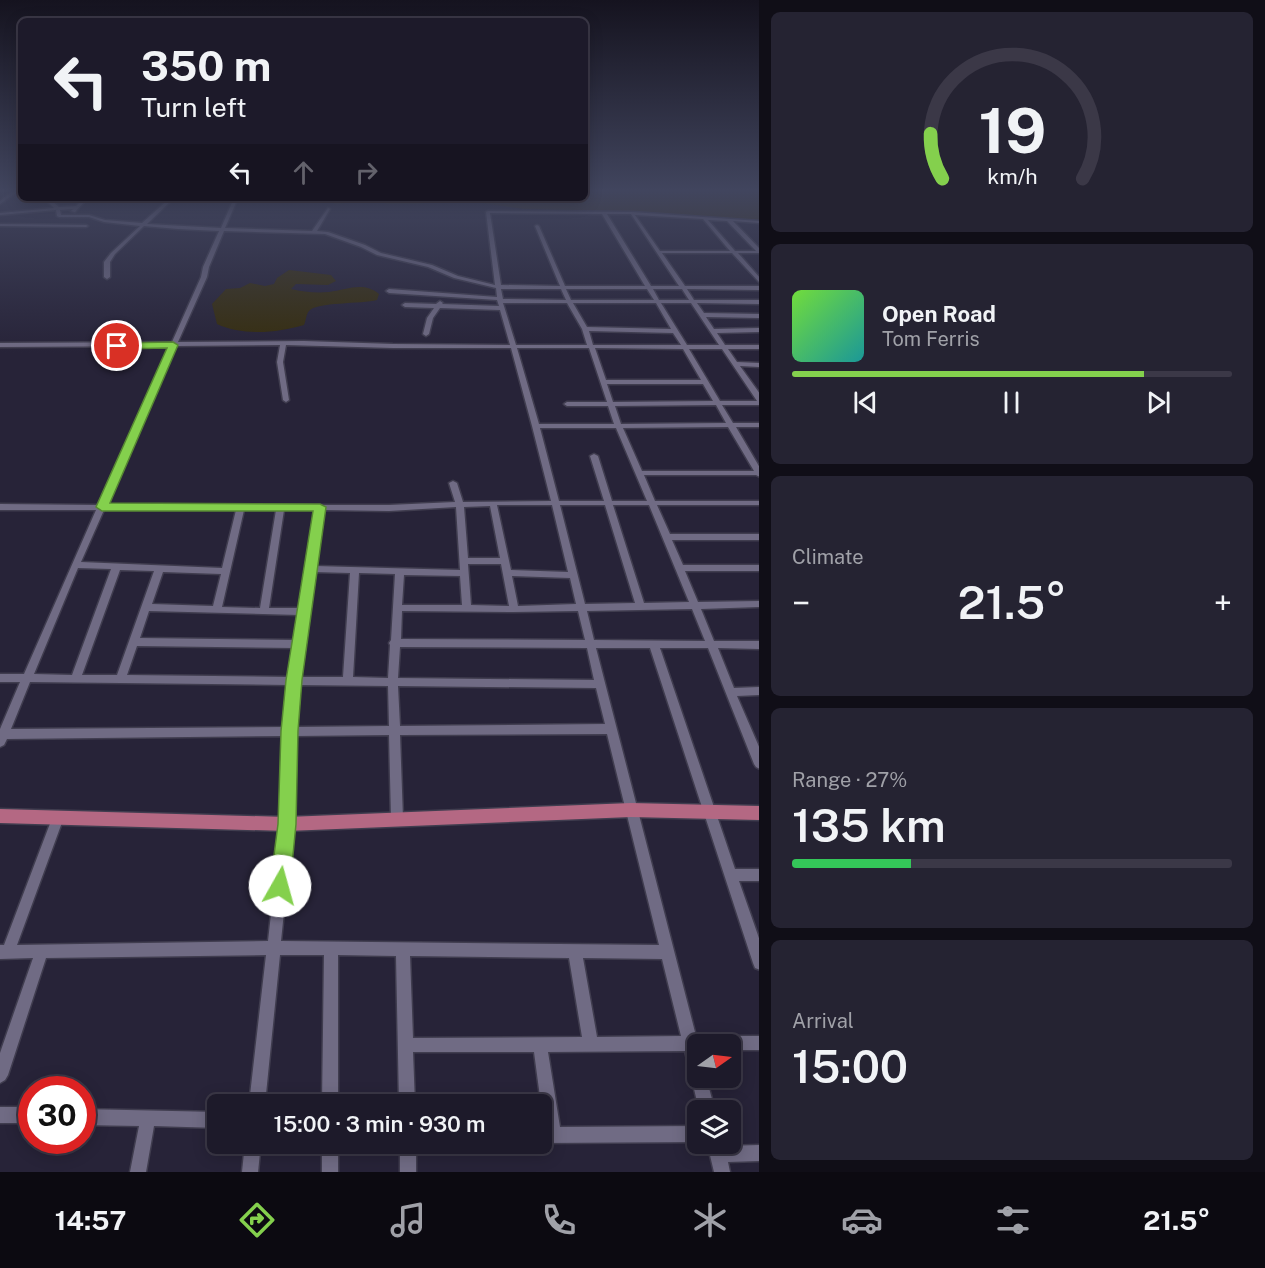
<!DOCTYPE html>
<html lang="en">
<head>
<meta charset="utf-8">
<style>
  :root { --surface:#1d1a2a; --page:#252332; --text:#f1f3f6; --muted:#a0a1a8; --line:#3b3847; --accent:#84d04d }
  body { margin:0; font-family:"Public Sans",sans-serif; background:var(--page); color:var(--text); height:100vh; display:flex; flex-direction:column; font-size:22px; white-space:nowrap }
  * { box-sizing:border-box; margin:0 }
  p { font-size:20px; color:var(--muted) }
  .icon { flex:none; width:33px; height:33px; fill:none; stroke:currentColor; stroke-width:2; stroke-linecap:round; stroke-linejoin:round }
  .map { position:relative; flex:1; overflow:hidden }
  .sheet { display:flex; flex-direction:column; gap:12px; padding:12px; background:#100e17; width:506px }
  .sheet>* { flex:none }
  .top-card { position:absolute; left:18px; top:18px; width:570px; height:183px; border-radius:9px; box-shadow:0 3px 15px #0003,0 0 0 2px var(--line); background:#1d1a2a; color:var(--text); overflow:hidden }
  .needle { width:39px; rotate:76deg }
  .buttons { position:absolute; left:687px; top:1034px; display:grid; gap:12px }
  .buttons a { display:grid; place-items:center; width:54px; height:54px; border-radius:9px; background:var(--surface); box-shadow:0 3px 15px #0003,0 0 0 2px var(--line); font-size:30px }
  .speed { position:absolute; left:18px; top:1076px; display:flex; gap:12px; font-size:30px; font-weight:700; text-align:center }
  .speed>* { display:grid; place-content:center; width:78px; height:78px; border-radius:50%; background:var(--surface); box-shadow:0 3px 15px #0003,0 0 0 2px var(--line); line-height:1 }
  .speed .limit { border:9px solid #d22; background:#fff; color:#111 }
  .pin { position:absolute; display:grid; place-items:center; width:51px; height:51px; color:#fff; margin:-26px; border:3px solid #fff; border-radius:50%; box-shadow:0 2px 6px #0007 }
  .me { position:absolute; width:66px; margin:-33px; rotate:7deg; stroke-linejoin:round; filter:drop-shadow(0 0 4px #0008) }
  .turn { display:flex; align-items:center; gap:21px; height:126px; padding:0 24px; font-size:27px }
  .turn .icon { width:78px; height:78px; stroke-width:2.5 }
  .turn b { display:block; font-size:42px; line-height:51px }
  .lanes { display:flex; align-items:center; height:57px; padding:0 24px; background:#0003; justify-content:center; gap:30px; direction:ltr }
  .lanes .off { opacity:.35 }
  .big { font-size:45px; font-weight:600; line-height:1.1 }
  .sheet .tile { flex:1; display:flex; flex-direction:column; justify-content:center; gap:9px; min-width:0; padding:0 21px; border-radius:9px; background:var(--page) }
  .sheet .dial { align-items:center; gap:0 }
  .dial svg { height:156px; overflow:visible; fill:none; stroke:var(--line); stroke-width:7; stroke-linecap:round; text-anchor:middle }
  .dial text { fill:var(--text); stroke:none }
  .song { display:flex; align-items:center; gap:18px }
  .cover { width:72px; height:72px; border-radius:9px; background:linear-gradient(135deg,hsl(100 70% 55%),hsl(180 70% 35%)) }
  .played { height:6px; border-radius:3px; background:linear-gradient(90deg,var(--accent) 80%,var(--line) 80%) }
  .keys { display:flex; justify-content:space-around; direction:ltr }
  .heat { display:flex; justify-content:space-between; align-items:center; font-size:33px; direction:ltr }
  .charge { height:9px; border-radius:4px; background:linear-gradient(90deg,#34c759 27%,var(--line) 0) }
  .trip { position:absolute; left:207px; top:1094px; width:345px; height:60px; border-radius:9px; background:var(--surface); box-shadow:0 3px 15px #0003,0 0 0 2px var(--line); font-weight:600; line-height:60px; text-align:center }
  .tab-bar { display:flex; height:96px; justify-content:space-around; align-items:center; background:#0c0a11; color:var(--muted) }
  .tab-bar .icon { width:42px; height:42px }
  .tab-bar .active { color:var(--accent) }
  .tab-bar b { font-size:27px; color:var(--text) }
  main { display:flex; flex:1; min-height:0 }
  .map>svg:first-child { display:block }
  .sand { fill:#362d0d }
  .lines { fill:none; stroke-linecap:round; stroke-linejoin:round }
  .minor-casing { stroke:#403d4f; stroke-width:3 }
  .major-casing { stroke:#403d4f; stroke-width:3 }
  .minor { fill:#706b84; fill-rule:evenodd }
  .major { fill:#b46883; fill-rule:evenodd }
  .route { fill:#84d04d; stroke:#568732; stroke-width:1.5 }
</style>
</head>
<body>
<main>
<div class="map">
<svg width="760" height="1172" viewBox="0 0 760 1172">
  <rect width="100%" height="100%" fill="#272338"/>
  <!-- sand -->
  <g class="sand">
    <path d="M585,189H759V220L630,211L524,209L454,199L417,204H388L373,200L337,204L327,202L329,198H585Z"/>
    <path d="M289,270L331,275L336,281L328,285L296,284L291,289C303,292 316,293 329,292C347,290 363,281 379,294L377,300C362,304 316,302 309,311C306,314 306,321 304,325C277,333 243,336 217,324L212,304L226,289L240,288L250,283L265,286L274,284L277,278Z"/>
  </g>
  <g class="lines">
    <!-- minor casing -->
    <g class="minor-casing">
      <g id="minor">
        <path d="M0,189H21L0,204V201L13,190H0Z"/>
        <path d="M44,198H48L59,207L76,206L84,198H88L75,212L71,211L73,209L60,210L61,215H89L105,220L142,223L170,198H174L147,224L221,228L234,198H238L225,228L312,231L328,208L330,209L317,231L328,232L365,245L381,253L432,265L458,276L495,285L486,212L488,211L632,212L760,221V223L733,221L760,249V253H738L760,278V283L732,253H662L685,286H760V290L687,289L694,300H760V304L697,303L704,313L760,314V318L706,317L714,329L760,328V332L717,333L725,345H760V349H728L737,362L760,363V367L740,366L760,394V405H722L733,423H760V427H736L760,468V477L756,475H644L655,501H760V505H657L670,534H760V540H672L683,565H760V571H685L698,602L760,601V607L701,609L714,641H760V649L718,648L734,688L760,687V695L737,696L760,749V769L756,767L754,764L708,648H660L735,869H760V881H739L760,941V970L755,968L753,963L650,648H596L696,1036H760V1050H730V1044H698V1077H706L715,1110H699L685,1051L548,1052L560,1127L698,1126V1142L542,1143V1127H544L534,1052H413L415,1104H399L396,956L338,955V1104H322L324,955H280L265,1104H249L266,955L46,958L8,1075L5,1080L0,1083V1053L33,958L0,959V945H4L54,813L58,811L62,813L64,817L17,945L268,941L281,824L284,736L7,739L4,745L0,747V729L20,682H0V674H24L96,510H0V504L98,505L170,346L0,347V343L172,342L201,277L203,267L219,231L178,229L144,226L115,254L110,262V277L107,279L104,277V262L111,253L140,226L104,222L89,217H59L57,216L56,210L0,215V213L54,208ZM490,213L602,214L645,286H565L539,226L537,225L535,226L560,286L501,285ZM607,214H631L679,286H651ZM635,215L703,219L730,251H660ZM708,220L727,221L756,251H735ZM224,231L325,234L361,247L377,255L428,267L454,278L496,288L497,297L389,289L386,291L389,293L497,300L499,306L442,304L443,303L440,301L436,304L405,303L402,305L405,307L434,308L427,318L423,334L426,336L429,334L433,318L440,308L500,310L510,345L393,344L304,341L178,342L207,277L209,267ZM501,289H561L566,300L503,299ZM566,289H647L654,300H571ZM653,289H682L689,300H659ZM503,303H567L582,329L587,345H516ZM573,303H656L671,329L587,327ZM661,303H691L719,345H687ZM589,331L673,333L681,345H593ZM280,345L277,362L283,400L286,402L289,400L283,362L286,345L393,348H511L532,426L551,501L463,502L457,483L453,481L449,483L455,502L389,505H106L176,346ZM517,348H589L607,402H567L564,404L567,406H608L614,424H539ZM595,348L683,349L701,380H606ZM689,349H722L757,401H720ZM607,384H703L713,401L613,402ZM716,405L726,423L621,424L615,406ZM728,427L754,471H642L623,428ZM540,428H616L647,501H612L598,456L594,454L590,456L604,501H559ZM497,505H552L568,572L511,570ZM560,505H605L635,603L585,604ZM613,505H649L689,602L644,603ZM490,506L500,558H468L464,507ZM456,507L460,570L315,566L323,510L389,511ZM104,510H236L222,568L81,562ZM244,510H276L260,608L222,607ZM284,510H315L300,608H269ZM468,564H501L509,606L471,605ZM78,568L111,569L72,675L34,674ZM120,570L154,571L117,675H82ZM163,572L221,574L213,606L152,604ZM314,572L350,573L343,677H300ZM359,573L395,574L391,640L389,643L390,645L388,678L353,677ZM404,575L460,576L462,605H402ZM512,576L570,578L576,604L518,606ZM692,609L705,641L594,640L587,611ZM149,611L299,615L295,640L140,638ZM402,611L514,612L578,611L585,640L401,639ZM137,646L294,648L289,677L127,675ZM400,647L587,648L594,680L398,678ZM30,682L289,685L285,727L11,729ZM299,685L388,686L389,726L296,727ZM398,686L596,688L605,724L400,726ZM607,734L659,945L281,941L293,824L295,736L389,735L391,818L393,822L397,824L401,822L403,818L400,735ZM410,956L569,958L582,1037L413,1038ZM583,958L662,959L681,1036L597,1037Z"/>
        <path d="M0,224L86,225L88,226L86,227L0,226Z"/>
        <rect x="0" y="1107" width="32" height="16"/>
        <path d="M82,1109L218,1112V1128L154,1126L146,1172H130L139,1126L82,1125Z"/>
        <path d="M245,1143H261L258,1172H242Z"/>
        <rect x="322" y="1143" width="16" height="29"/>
        <rect x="400" y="1143" width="16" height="29"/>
        <path d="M707,1143H723L724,1146L760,1145V1161L728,1162L730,1172H714Z"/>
      </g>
    </g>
    <!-- major casing -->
    <g class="major-casing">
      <path id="major" d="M631,803L760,806V820L631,817L287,831L0,823V809L287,817Z"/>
    </g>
    <!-- minor -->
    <use href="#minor" class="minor"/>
    <!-- major -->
    <use href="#major" class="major"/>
  </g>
  <!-- sky -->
  <linearGradient id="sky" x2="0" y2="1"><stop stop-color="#15131f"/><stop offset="0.54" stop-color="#41455e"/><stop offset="1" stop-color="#41455e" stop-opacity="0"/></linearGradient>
  <rect width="760" height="353" fill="url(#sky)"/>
  <!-- route -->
  <path class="route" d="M173,342L178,345L110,503L320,504L326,507L302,680L298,731L296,824L290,886L287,893L280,896L273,893L270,886L278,824L281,731L286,680L313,511H102L96,507L167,348L117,349L113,346L117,343Z"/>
</svg>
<div class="buttons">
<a><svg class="needle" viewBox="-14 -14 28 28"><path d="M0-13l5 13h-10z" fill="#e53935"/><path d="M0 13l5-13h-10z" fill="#a0a1a8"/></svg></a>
<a><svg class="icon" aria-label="layers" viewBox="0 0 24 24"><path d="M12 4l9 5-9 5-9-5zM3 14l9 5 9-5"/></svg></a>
</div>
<div class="speed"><div class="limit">30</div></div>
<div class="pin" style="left:117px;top:346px;background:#d93025"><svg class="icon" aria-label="arrive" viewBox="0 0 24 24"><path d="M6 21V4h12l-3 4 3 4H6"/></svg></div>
<svg class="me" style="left:280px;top:886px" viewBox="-20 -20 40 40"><circle r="19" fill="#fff"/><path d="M0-13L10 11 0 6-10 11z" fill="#84d04d"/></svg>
<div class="trip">15:00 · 3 min · 930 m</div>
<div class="top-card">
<div class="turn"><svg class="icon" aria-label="left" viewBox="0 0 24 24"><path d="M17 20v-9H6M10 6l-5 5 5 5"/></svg><div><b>350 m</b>Turn left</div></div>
<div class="lanes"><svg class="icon" aria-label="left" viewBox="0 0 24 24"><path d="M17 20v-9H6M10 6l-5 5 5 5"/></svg><svg class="icon off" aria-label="ahead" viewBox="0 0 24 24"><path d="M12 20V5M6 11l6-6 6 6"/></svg><svg class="icon off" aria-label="right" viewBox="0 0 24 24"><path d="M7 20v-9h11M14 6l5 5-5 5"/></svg></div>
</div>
</div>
<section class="sheet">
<div class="tile dial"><svg viewBox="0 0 100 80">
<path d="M14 69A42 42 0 1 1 86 69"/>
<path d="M14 69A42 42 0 0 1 8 46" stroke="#84d04d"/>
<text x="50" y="56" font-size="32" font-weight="700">19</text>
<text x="50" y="72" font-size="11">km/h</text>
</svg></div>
<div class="tile">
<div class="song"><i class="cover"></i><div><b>Open Road</b><p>Tom Ferris</p></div></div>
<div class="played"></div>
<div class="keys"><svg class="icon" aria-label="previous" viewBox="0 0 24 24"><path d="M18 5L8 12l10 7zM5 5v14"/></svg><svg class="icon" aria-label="pause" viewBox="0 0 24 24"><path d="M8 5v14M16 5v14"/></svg><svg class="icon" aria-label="next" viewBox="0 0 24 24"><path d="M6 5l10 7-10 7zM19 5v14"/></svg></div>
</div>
<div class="tile"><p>Climate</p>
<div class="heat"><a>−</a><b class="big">21.5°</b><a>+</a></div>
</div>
<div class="tile"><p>Range · 27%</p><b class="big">135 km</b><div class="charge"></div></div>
<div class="tile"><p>Arrival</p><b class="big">15:00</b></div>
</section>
</main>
<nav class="tab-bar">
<b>14:57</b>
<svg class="icon active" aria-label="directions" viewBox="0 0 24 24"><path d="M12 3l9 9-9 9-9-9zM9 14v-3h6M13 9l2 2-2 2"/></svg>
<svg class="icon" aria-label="music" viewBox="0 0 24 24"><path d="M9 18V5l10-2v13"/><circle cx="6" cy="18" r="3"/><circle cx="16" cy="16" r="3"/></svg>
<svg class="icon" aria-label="phone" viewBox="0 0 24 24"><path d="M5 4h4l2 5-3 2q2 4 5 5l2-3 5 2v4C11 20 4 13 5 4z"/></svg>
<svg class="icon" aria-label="climate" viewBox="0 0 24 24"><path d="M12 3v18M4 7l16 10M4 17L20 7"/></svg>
<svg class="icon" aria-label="car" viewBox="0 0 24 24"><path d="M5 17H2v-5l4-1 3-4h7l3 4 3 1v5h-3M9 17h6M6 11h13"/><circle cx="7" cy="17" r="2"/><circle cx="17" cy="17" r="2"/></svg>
<svg class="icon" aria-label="filters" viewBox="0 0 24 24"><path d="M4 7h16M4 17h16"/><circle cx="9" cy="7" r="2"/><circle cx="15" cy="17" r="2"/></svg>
<b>21.5°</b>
</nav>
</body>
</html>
